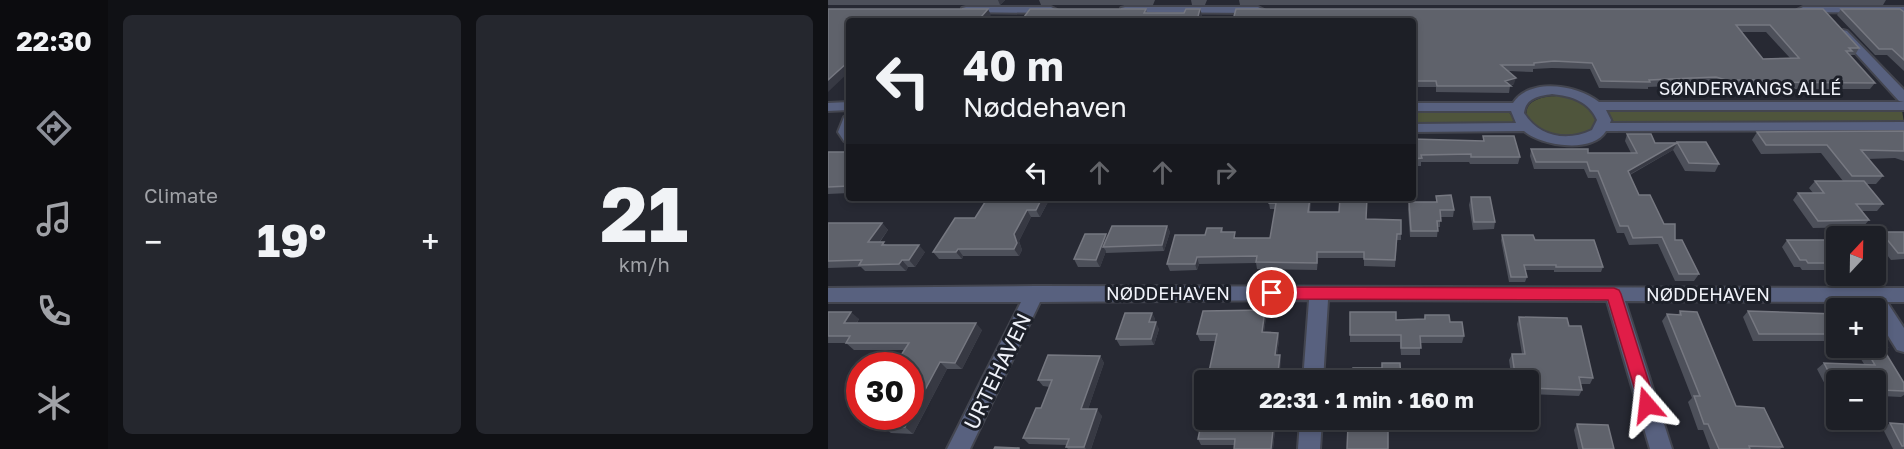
<!DOCTYPE html>
<html lang="en">
<head>
<meta charset="utf-8">
<style>
  :root { --surface:#1d1f26; --page:#25272e; --text:#f1f3f6; --muted:#a0a2a7; --line:#3b3d43; --accent:#8c9099 }
  body { margin:0; font-family:"Golos Text",sans-serif; background:var(--page); color:var(--text); height:100vh; display:flex; flex-direction:column; font-size:22px; white-space:nowrap }
  * { box-sizing:border-box; margin:0 }
  p { font-size:20px; color:var(--muted) }
  .icon { flex:none; width:33px; height:33px; fill:none; stroke:currentColor; stroke-width:2; stroke-linecap:round; stroke-linejoin:round }
  .map { position:relative; flex:1; overflow:hidden }
  .drawer { display:flex; flex-direction:column; gap:15px; padding:15px; background:#101115; width:720px }
  .drawer>* { flex:none }
  .banner { position:absolute; left:18px; top:18px; width:570px; height:183px; border-radius:6px; box-shadow:0 3px 9px #0003,0 0 0 2px var(--line); background:#1d1f26; color:var(--text); overflow:hidden }
  .needle { width:39px; rotate:22deg }
  .controls { position:absolute; left:998px; top:226px; display:grid; gap:12px }
  .controls a { display:grid; place-items:center; width:60px; height:60px; border-radius:6px; background:var(--surface); box-shadow:0 3px 9px #0003,0 0 0 2px var(--line); font-size:30px }
  .speed { position:absolute; left:18px; top:352px; display:flex; gap:12px; font-size:30px; font-weight:700; text-align:center }
  .speed>* { display:grid; place-content:center; width:78px; height:78px; border-radius:50%; background:var(--surface); box-shadow:0 3px 9px #0003,0 0 0 2px var(--line); line-height:1 }
  .speed .limit { border:9px solid #d22; background:#fff; color:#111 }
  .pin { position:absolute; display:grid; place-items:center; width:51px; height:51px; color:#fff; margin:-26px; border:3px solid #fff; border-radius:50%; box-shadow:0 2px 6px #0007 }
  .me { position:absolute; width:66px; margin:-33px; rotate:343deg; stroke-linejoin:round; filter:drop-shadow(0 0 4px #0008) }
  .turn { display:flex; align-items:center; gap:21px; height:126px; padding:0 18px; font-size:27px }
  .turn .icon { width:78px; height:78px; stroke-width:2.5 }
  .turn b { display:block; font-size:42px; line-height:51px }
  .lanes { display:flex; align-items:center; height:57px; padding:0 18px; background:#0003; justify-content:center; gap:30px; direction:ltr }
  .lanes .off { opacity:.35 }
  .big { font-size:45px; font-weight:700; line-height:1.1 }
  .drawer .card { flex:1; display:flex; flex-direction:column; justify-content:center; gap:9px; min-width:0; padding:0 21px; border-radius:9px; background:var(--page) }
  .drawer .dial { align-items:center; gap:0 }
  .dial b { font-size:78px; line-height:1 }
  .heat { display:flex; justify-content:space-between; align-items:center; font-size:33px; direction:ltr }
  .drawer .tiles { flex:1; display:grid; gap:15px; grid-template-columns:repeat(2,1fr) }
  .trip { position:absolute; left:366px; top:370px; width:345px; height:60px; border-radius:6px; background:var(--surface); box-shadow:0 3px 9px #0003,0 0 0 2px var(--line); font-weight:700; line-height:60px; text-align:center }
  main { display:flex; flex:1; min-height:0 }
  .menu { display:flex; flex-direction:column; width:108px; justify-content:space-around; align-items:center; background:#0c0c0f; color:var(--muted) }
  .menu .icon { width:42px; height:42px }
  .menu .on { color:var(--accent) }
  .menu b { font-size:27px; color:var(--text) }
  .map>svg:first-child { display:block }
  .green { fill:#4f553c }
  .lines { fill:none; stroke-linecap:round; stroke-linejoin:round }
  .minor-casing { stroke:#43454f; stroke-width:4 }
  .minor { fill:#58617f; fill-rule:evenodd }
  .wall { fill:#4d505a; fill-rule:evenodd }
  .shaded-wall { fill:#373943 }
  .building { fill:#5f626b; stroke:#767881; stroke-width:1.5; fill-rule:evenodd }
  .route { fill:#e11d48; stroke:#92132f; stroke-width:1.5 }
  .labels { text-anchor:middle; dominant-baseline:central; stroke-width:6; stroke-linejoin:round; paint-order:stroke }
  .street-label { font-size:18px; fill:#f0f2f9; stroke:#1d2029 }
  .near-street-label { font-size:21px; fill:#f0f2f9; stroke:#1d2029 }
</style>
</head>
<body>
<main>
<nav class="menu">
<b>22:30</b>
<svg class="icon on" aria-label="directions" viewBox="0 0 24 24"><path d="M12 3l9 9-9 9-9-9zM9 14v-3h6M13 9l2 2-2 2"/></svg>
<svg class="icon" aria-label="music" viewBox="0 0 24 24"><path d="M9 18V5l10-2v13"/><circle cx="6" cy="18" r="3"/><circle cx="16" cy="16" r="3"/></svg>
<svg class="icon" aria-label="phone" viewBox="0 0 24 24"><path d="M5 4h4l2 5-3 2q2 4 5 5l2-3 5 2v4C11 20 4 13 5 4z"/></svg>
<svg class="icon" aria-label="climate" viewBox="0 0 24 24"><path d="M12 3v18M4 7l16 10M4 17L20 7"/></svg>
</nav>
<section class="drawer">
<div class="tiles">
<div class="card"><p>Climate</p>
<div class="heat"><a>−</a><b class="big">19°</b><a>+</a></div>
</div>
<div class="card dial"><b>21</b><p>km/h</p></div>
</div>
</section>
<div class="map">
<svg width="1076" height="449" viewBox="0 0 1076 449">
  <rect width="100%" height="100%" fill="#272933"/>
  <!-- green -->
  <g class="green">
    <path d="M731,96C747,99 764,104 769,120L766,130C737,142 723,139 699,119C694,99 717,96 731,96Z"/>
    <path d="M585,110L680,111L686,119L684,123H585Z"/>
    <path d="M781,110H1074L1076,123H789L786,122L780,112Z"/>
  </g>
  <g class="lines">
    <!-- minor casing -->
    <g class="minor-casing">
      <g id="minor">
        <path d="M138,7H223L229,10L223,13L134,12V8Z"/>
        <path d="M297,7H430L436,10L430,13L293,12V8Z"/>
        <path d="M975,7H1076V13L971,12L969,10Z"/>
        <path d="M1015,30L1019,31L1076,90V110H778L783,120L782,123L1076,122V130L778,131C765,154 713,146 696,131L585,132V124L688,123L683,111H585V103H685C702,77 750,85 771,102H1076L1071,101L1011,35L1009,33ZM724,94C743,96 761,101 769,120L764,130C739,142 711,137 696,113C698,98 710,96 724,94Z"/>
        <path d="M21,102V110L0,111V103Z"/>
        <path d="M21,116V143L16,141L10,132L16,117Z"/>
        <path d="M207,286L1076,288V302H1059L1076,328V352L1069,350L1047,315V309H1043L1039,302L797,301L844,449H822L779,301L500,300L495,381H475L481,300L212,302L142,449H119L193,302H0V288Z"/>
        <path d="M472,420H494L492,449H470Z"/>
      </g>
    </g>
    <!-- minor -->
    <use href="#minor" class="minor"/>
  </g>
  <!-- wall -->
  <g class="wall">
    <path d="M0,0H177L172,5H0Z"/>
    <path d="M211,0H327L325,5H213Z"/>
    <path d="M363,0H379L377,5H364Z"/>
    <path d="M411,0H1058L1055,5H412Z"/>
    <path d="M318,9L319,13H356L372,9L374,15L372,20L995,9L1031,48L1027,55H1022L1047,83L1042,89H926L924,86L895,87L885,84L820,87V89L771,88L762,69L724,68L705,69V72L681,71L686,84L682,86L681,93L608,92V87H585V21H193ZM913,32H938L962,58L935,59Z"/>
    <path d="M1013,9L1076,12V71L1059,55H1047L1009,15Z"/>
    <path d="M1076,131V161L1067,158L1040,159L1055,176L1048,184H1038L1055,204L1049,211H1034L1041,220L1035,227L985,228L965,200L970,193H985L981,188L987,181H1015L993,153L933,154L924,140L929,132Z"/>
    <path d="M799,134L827,143L878,142L891,164L887,172L857,171L845,150L802,175L811,195L836,224L871,274L866,281H847L830,244L801,245L796,233H789L768,178H760L756,169H706L702,156L703,149L760,153H803L797,141Z"/>
    <path d="M655,136L692,157L690,164H642L641,162H593V166H585V139L655,141Z"/>
    <path d="M0,152H21V193L0,194Z"/>
    <path d="M608,196L626,210L625,217H612V227H610L609,237H582L580,209L581,202H608Z"/>
    <path d="M643,197L667,222L666,229L645,230L641,205Z"/>
    <path d="M196,198H220L221,200L212,217H203L191,241L194,250L191,256H135L134,259H111L105,252L147,218L195,200Z"/>
    <path d="M441,198H483L482,212L539,219L573,234V240H569L567,267L536,266V258H490L489,270L429,269L428,263L371,264L369,270L342,271L339,264L377,235L394,228L395,232L408,238H442L447,209H442L441,203Z"/>
    <path d="M0,223H54L60,230L52,242L59,245L97,252L87,267H80L78,271H37L33,267L0,268Z"/>
    <path d="M339,226L342,232L336,251L278,253V251L272,267H250L246,259L279,237Z"/>
    <path d="M1053,232H1076V259L1063,260L1047,240V238Z"/>
    <path d="M674,235L707,240L775,267L773,272H726V270H697L699,277L697,282H681L673,240Z"/>
    <path d="M959,240L1008,248V261L1007,263H1004L998,270H974L972,267H966L954,247Z"/>
    <path d="M852,311L908,406L955,447L952,449H882L875,430H870L860,402L864,398L834,321L839,314L850,315Z"/>
    <path d="M920,311L1008,314V341H925L915,317Z"/>
    <path d="M0,312L31,319L29,323L154,330L134,369H119L85,434L63,433L55,427L82,417L76,350H26L18,343H0Z"/>
    <path d="M324,313L327,319L326,322L331,329L326,345L292,346L288,339Z"/>
    <path d="M597,315L622,322L636,336L634,343H592V355H573L572,342H522V335L568,320L596,319Z"/>
    <path d="M438,317L436,332L450,333L451,340L449,355L453,362L387,341H372L369,334Z"/>
    <path d="M691,317L741,326L765,378L762,384H753L754,390L751,396L700,394V381H684L681,360L684,354H694L689,324Z"/>
    <path d="M1059,347L1056,350L1076,383V395L1073,397L1053,396L1047,400V381H1008V395L1002,394L989,369L996,363L1036,364L1026,348Z"/>
    <path d="M272,356L276,363L260,409L274,416L263,449H240L238,447L239,445L201,444L195,438L213,408L222,387L215,386L210,380Z"/>
    <path d="M376,420H448L445,449L406,445H373L370,439Z"/>
    <path d="M533,420H579V427H560L533,425Z"/>
    <path d="M1028,420H1047L1057,421L1049,426H1031Z"/>
    <path d="M1062,423L1076,424V449H1065L1055,429Z"/>
    <path d="M749,424L786,449H750L746,430Z"/>
  </g>
  <!-- shaded-wall -->
  <g class="shaded-wall">
    <path d="M170,0H177L172,5Z"/>
    <path d="M160,9L163,15L158,21L153,17Z"/>
    <path d="M372,9L374,15L372,21L369,20Z"/>
    <path d="M20,62L21,72L0,92V80Z"/>
    <path d="M688,78L686,84L680,86L677,81Z"/>
    <path d="M849,143L845,150L797,177L800,171Z"/>
    <path d="M214,198H220L221,200L212,217L208,210Z"/>
    <path d="M199,210L203,217L191,241L194,250L191,256L186,249V234Z"/>
    <path d="M54,223L60,230L46,249L40,242Z"/>
    <path d="M339,226L342,232L336,251L334,245Z"/>
    <path d="M278,234L281,242L275,247L278,251L272,267L268,260Z"/>
    <path d="M91,245L97,252L87,267L81,260Z"/>
    <path d="M130,249L135,256L134,259L128,252Z"/>
    <path d="M369,257L371,264L369,270L367,264Z"/>
    <path d="M74,260L80,267L78,271L71,264Z"/>
    <path d="M437,310L438,317L435,339L434,332Z"/>
    <path d="M23,312L31,319L24,330L16,323Z"/>
    <path d="M324,313L327,319L324,329L321,322Z"/>
    <path d="M328,322L331,329L326,345L323,339Z"/>
    <path d="M148,323L154,330L134,369L127,363Z"/>
    <path d="M450,333L451,340L448,362L447,355Z"/>
    <path d="M452,355L453,362L451,381H449Z"/>
    <path d="M272,356L276,363L258,415L253,409Z"/>
    <path d="M112,362L119,369L85,434L77,427Z"/>
    <path d="M269,409L274,416L263,449H258L256,447Z"/>
    <path d="M446,420H448L445,449H443Z"/>
  </g>
  <!-- building -->
  <g class="building">
    <path d="M0,9H160L153,17H179L176,21H21V81L20,62L0,80Z"/>
    <path d="M202,9H318L316,13H356L358,9H372L369,20H405L408,9H995L1031,48H1021L1024,51H1018L1047,83L930,82L928,80H898L888,77L821,80L822,82L773,81L764,63L726,61L706,63V65H673L688,78L677,81L683,86H609L608,81H585V21H193ZM908,25H942L971,58L935,59Z"/>
    <path d="M1013,9H1072L1076,12V60L1064,49H1051Z"/>
    <path d="M1076,131V151L1033,150L1055,176H1024L999,145H938L929,132Z"/>
    <path d="M799,134H823L827,143H849L800,171L811,195H822L836,224H847V240H854L871,274H851L834,237L805,238L800,226H792L770,171H762L759,162H708L703,149H760V153H809Z"/>
    <path d="M655,136H686L692,157H643V154L593,155L594,158L585,159V139L656,141Z"/>
    <path d="M849,142H878L891,164L861,163Z"/>
    <path d="M0,152H21V186L0,187Z"/>
    <path d="M987,181H1036L1055,204H1028L1041,220L990,221L970,193H996Z"/>
    <path d="M623,195L626,210H612L613,221H609L610,231H583L581,202H609L608,196Z"/>
    <path d="M643,197H662L667,222H646Z"/>
    <path d="M196,198H214L208,210H199L186,234L189,243L186,249H130L128,252H105L127,218H147L159,199L195,200Z"/>
    <path d="M441,198H482L480,212H511L512,198H539L538,219L573,220V234H569L567,260L536,259V252H489V263L428,262L429,256L369,257L367,264H339L347,235H377L379,228H394L393,232H407L406,238H442L448,203H441Z"/>
    <path d="M0,223H54L40,242H56L54,245H91L81,260H74L71,264L31,265L34,260L0,261Z"/>
    <path d="M284,226H339L334,245L275,247Z"/>
    <path d="M1053,232H1076V253H1070Z"/>
    <path d="M257,234H278L268,260L246,259Z"/>
    <path d="M674,235H705L707,240H766L775,267H728V265H696L699,277H683Z"/>
    <path d="M959,240H1002L1008,248V256H999L1004,263H980L978,260H972Z"/>
    <path d="M437,310L434,332L450,333L447,355H452L449,381H379L389,334H369L375,311Z"/>
    <path d="M852,311L869,312L908,406L936,408L955,447L921,446L922,449H891L880,424H876L866,396H872L839,314L853,315Z"/>
    <path d="M920,311L1008,314V334H931Z"/>
    <path d="M0,312H23L16,323H148L127,363L112,362L77,427H55L60,417H82V366H66L81,343H18L22,336H0Z"/>
    <path d="M522,312H568V320L597,319V315H621L622,322H634L636,336H592L593,348H573V335H522Z"/>
    <path d="M297,313H324L321,322H328L323,339H288Z"/>
    <path d="M691,317L739,318L741,326H753L765,378L751,377L754,390L700,388V381H688L684,354H697Z"/>
    <path d="M1047,329L1059,347H1054L1076,383V391L1053,390L1055,394H1047V381H1008V386L996,363L1047,365L1037,348H1047Z"/>
    <path d="M220,355L272,356L253,409H269L256,447H238L241,439L195,438L208,408H213L224,380H210Z"/>
    <path d="M554,363H572L573,381H525V368H554Z"/>
    <path d="M1047,404L1057,421L1039,420H1047Z"/>
    <path d="M376,409V420H446L443,449H406L407,439H370Z"/>
    <path d="M533,420H579V421H560V449H519L520,425H533Z"/>
    <path d="M1062,423L1076,424V446H1074Z"/>
    <path d="M749,424L780,425L786,449H755Z"/>
    <path d="M167,447L191,448V449H166Z"/>
  </g>
  <!-- route -->
  <path class="route" d="M444,287L786,288L791,290L793,294L828,405L825,410L819,413L813,410L780,300L444,299L438,297L436,293L438,289Z"/>
  <g class="labels">
    <!-- street labels -->
    <g class="street-label">
      <text x="922" y="88">SØNDERVANGS ALLÉ</text>
      <text x="340" y="293">NØDDEHAVEN</text>
      <text x="880" y="294">NØDDEHAVEN</text>
    </g>
    <!-- near-street labels -->
    <g class="near-street-label">
      <text transform="translate(169 371) rotate(-64)">URTEHAVEN</text>
    </g>
  </g>
</svg>
<div class="controls">
<a><svg class="needle" viewBox="-14 -14 28 28"><path d="M0-13l5 13h-10z" fill="#e53935"/><path d="M0 13l5-13h-10z" fill="#a0a2a7"/></svg></a>
<a>+</a>
<a>−</a>
</div>
<div class="speed"><div class="limit">30</div></div>
<div class="pin" style="left:444px;top:293px;background:#d93025"><svg class="icon" aria-label="arrive" viewBox="0 0 24 24"><path d="M6 21V4h12l-3 4 3 4H6"/></svg></div>
<svg class="me" style="left:819px;top:405px" viewBox="-20 -20 40 40"><path d="M0-17L14 15 0 8-14 15z" fill="#e11d48" stroke="#fff" stroke-width="4"/></svg>
<div class="trip">22:31 · 1 min · 160 m</div>
<div class="banner">
<div class="turn"><svg class="icon" aria-label="left" viewBox="0 0 24 24"><path d="M17 20v-9H6M10 6l-5 5 5 5"/></svg><div><b>40 m</b>Nøddehaven</div></div>
<div class="lanes"><svg class="icon" aria-label="left" viewBox="0 0 24 24"><path d="M17 20v-9H6M10 6l-5 5 5 5"/></svg><svg class="icon off" aria-label="ahead" viewBox="0 0 24 24"><path d="M12 20V5M6 11l6-6 6 6"/></svg><svg class="icon off" aria-label="ahead" viewBox="0 0 24 24"><path d="M12 20V5M6 11l6-6 6 6"/></svg><svg class="icon off" aria-label="right" viewBox="0 0 24 24"><path d="M7 20v-9h11M14 6l5 5-5 5"/></svg></div>
</div>
</div>
</main>
</body>
</html>
